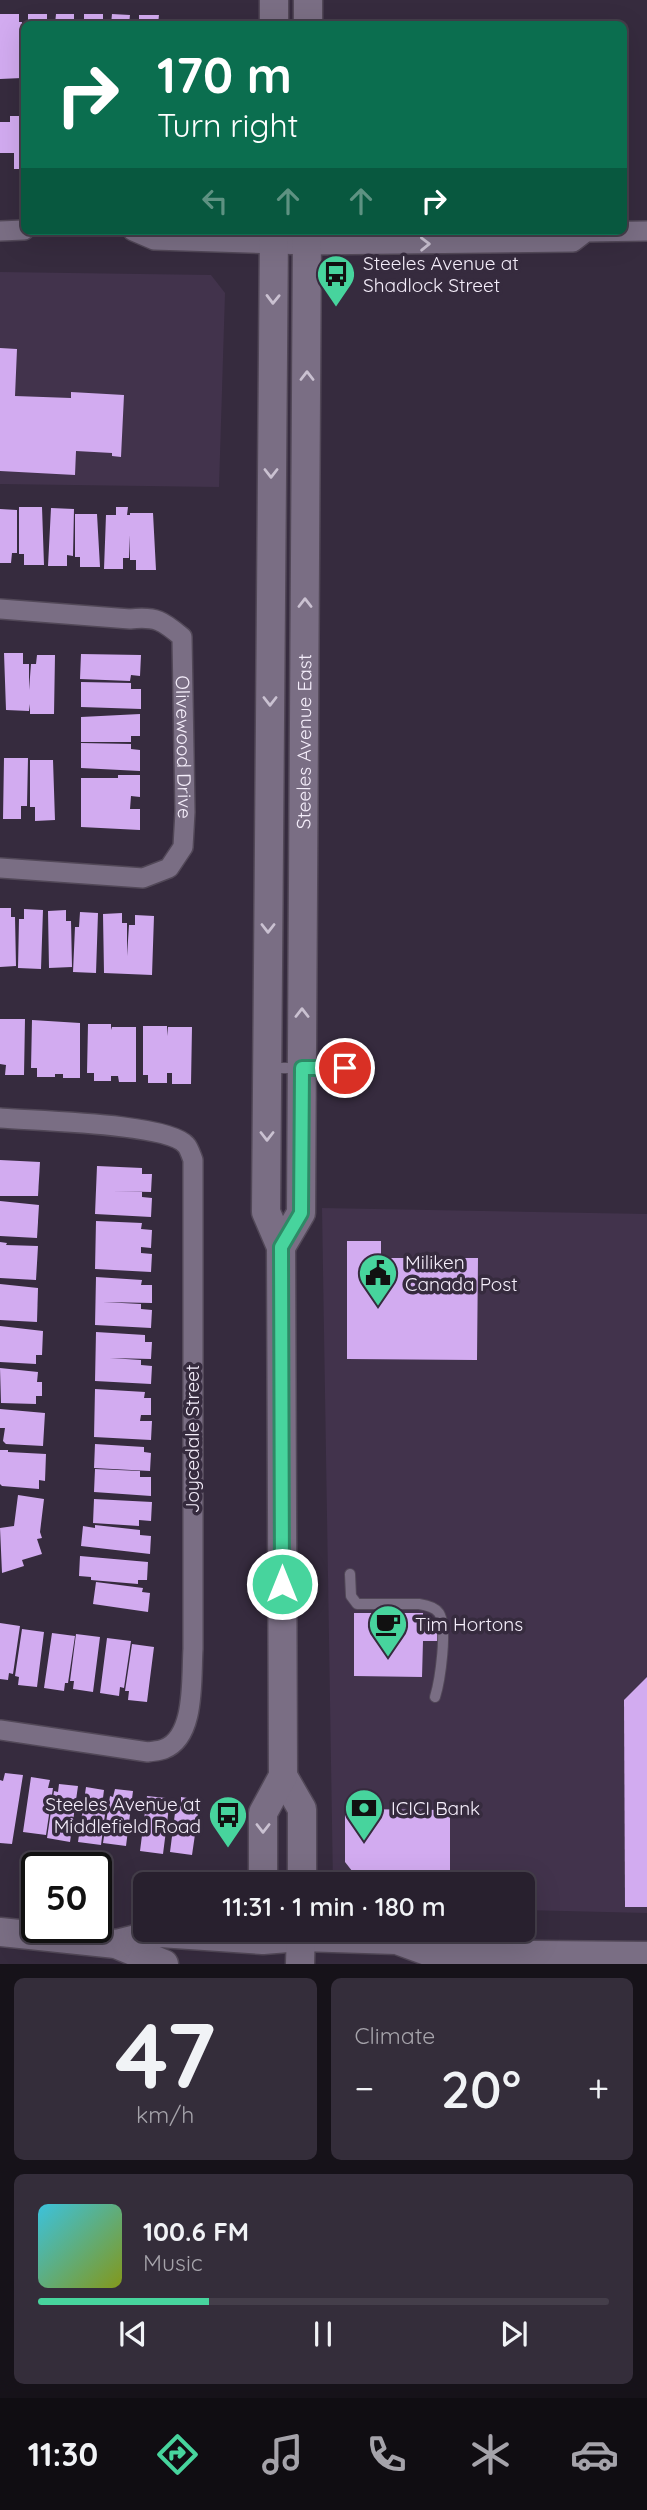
<!DOCTYPE html>
<html lang="en">
<head>
<meta charset="utf-8">
<style>
  :root { --surface:#28202e; --page:#342d3a; --text:#f1f3f6; --muted:#a5a3aa; --line:#443e4a; --accent:#47d49d }
  body { margin:0; font-family:Quicksand,sans-serif; background:var(--page); color:var(--text); height:100vh; display:flex; flex-direction:column; font-size:26px; white-space:nowrap }
  * { box-sizing:border-box; margin:0 }
  p { font-size:23px; color:var(--muted) }
  .icon { flex:none; width:38px; height:38px; fill:none; stroke:currentColor; stroke-width:2; stroke-linecap:round; stroke-linejoin:round }
  .map { position:relative; height:1964px; overflow:hidden }
  .details { display:flex; flex-direction:column; gap:14px; padding:14px; background:#161219; flex:1 }
  .details>* { flex:none }
  .hud { position:absolute; left:21px; top:21px; width:606px; height:214px; border-radius:10px; box-shadow:0 7px 28px #0002,0 0 0 2px var(--line); background:#0b6e4f; color:#fff; overflow:hidden }
  .speed { position:absolute; left:21px; top:1852px; display:flex; gap:14px; font-size:35px; font-weight:700; text-align:center }
  .speed>* { display:grid; place-content:center; width:91px; height:91px; border-radius:50%; background:var(--surface); box-shadow:0 7px 28px #0002,0 0 0 2px var(--line); line-height:1 }
  .speed .limit { border:4px solid #111; border-radius:10px; background:#fff; color:#111 }
  .pin { position:absolute; display:grid; place-items:center; width:60px; height:60px; color:#fff; margin:-30px; border:4px solid #fff; border-radius:50%; box-shadow:0 2px 7px #0007 }
  .me { position:absolute; width:77px; margin:-38px; rotate:0deg; stroke-linejoin:round; filter:drop-shadow(0 0 5px #0008) }
  .turn { display:flex; align-items:center; gap:24px; height:147px; padding:0 21px; font-size:32px }
  .turn .icon { width:91px; height:91px; stroke-width:2.5 }
  .turn b { display:block; font-size:49px; line-height:60px }
  .lanes { display:flex; align-items:center; height:66px; padding:0 21px; background:#0003; justify-content:center; gap:35px; direction:ltr }
  .lanes .off { opacity:.35 }
  .big { font-size:52px; font-weight:600; line-height:1.1 }
  .details .widget { flex:1; display:flex; flex-direction:column; justify-content:center; gap:10px; min-width:0; padding:0 24px; border-radius:10px; background:var(--page) }
  .details .dial { align-items:center; gap:0 }
  .dial b { font-size:91px; line-height:1 }
  .song { display:flex; align-items:center; gap:21px }
  .cover { width:84px; height:84px; border-radius:10px; background:linear-gradient(135deg,hsl(190 70% 55%),hsl(70 70% 35%)) }
  .played { height:7px; border-radius:4px; background:linear-gradient(90deg,var(--accent) 30%,var(--line) 30%) }
  .keys { display:flex; justify-content:space-around; direction:ltr }
  .heat { display:flex; justify-content:space-between; align-items:center; font-size:38px; direction:ltr }
  .details .tiles { flex:1; display:grid; gap:14px; grid-template-columns:1fr 1fr }
  .widget:last-child { grid-column:span 2 }
  .trip { position:absolute; left:133px; top:1872px; width:402px; height:70px; border-radius:10px; background:var(--surface); box-shadow:0 7px 28px #0002,0 0 0 2px var(--line); font-weight:600; line-height:70px; text-align:center }
  .dock { display:flex; height:112px; justify-content:space-around; align-items:center; background:#100d12; color:var(--muted) }
  .dock .icon { width:49px; height:49px }
  .dock .on { color:var(--accent) }
  .dock b { font-size:32px; color:var(--text) }
  .map>svg:first-child { display:block }
  .built { fill:#42334c }
  .building { fill:#d2abf0 }
  .lines { fill:none; stroke-linecap:round; stroke-linejoin:round }
  .service-casing { stroke:#524858; stroke-width:12 }
  .minor-casing { stroke:#524858; stroke-width:22 }
  .secondary-casing { stroke:#524858; stroke-width:31 }
  .service { stroke:#7a6e84; stroke-width:10 }
  .minor { stroke:#7a6e84; stroke-width:19 }
  .secondary { stroke:#7a6e84; stroke-width:28 }
  .oneway { stroke:#cac1d1 }
  .route-casing { stroke:#2e8a66; stroke-width:18 }
  .route { stroke:#47d49d; stroke-width:12 }
  .labels { text-anchor:middle; dominant-baseline:central; stroke-width:7; stroke-linejoin:round; paint-order:stroke }
  .poi-label { font-size:19px; fill:#f5eefb; stroke:#362b3e; text-anchor:start }
  .street-label { font-size:19px; fill:#f5eefb; stroke:#362b3e }
</style>
</head>
<body>
<div class="map">
<svg width="647" height="1964" viewBox="0 0 647 1964">
  <rect width="100%" height="100%" fill="#362b3e"/>
  <!-- built -->
  <g class="built">
    <path d="M0,272L211,275L225,293L219,487L0,484Z"/>
    <path d="M322,1208L647,1214V1913L523,1910V1885H333Z"/>
  </g>
  <!-- building -->
  <g class="building">
    <path d="M0,14H19V22H22V78L0,79Z"/>
    <rect x="28" y="14" width="19" height="10"/>
    <path d="M56,14H74V22H78V24H55Z"/>
    <path d="M84,14H103V24H80V22H84Z"/>
    <path d="M112,14L130,15L129,24H111Z"/>
    <path d="M139,15H159L158,24H139Z"/>
    <path d="M10,116H22V122H24V169H14V153H0V122H10Z"/>
    <path d="M0,348L17,349L15,396L71,398V392L124,395L121,457L112,456V453L76,451L75,475L0,471Z"/>
    <path d="M19,507H42L44,565H24V554H19Z"/>
    <path d="M116,507H128L127,515H130V513H153L156,570H136V560H130V535L129,558H123V569H104L106,515H116Z"/>
    <path d="M51,508L74,509L73,556L67,555V566H48Z"/>
    <path d="M0,509L17,510V553H12L11,563H0Z"/>
    <path d="M75,514H97L100,567H80V557H75Z"/>
    <path d="M4,653H23V664H29V690L31,664H36L37,655H55L54,714H30V704L29,711L6,710Z"/>
    <path d="M81,654L141,655L140,676L131,675L130,681L80,679Z"/>
    <path d="M81,682L131,683V689H141V709L81,707Z"/>
    <path d="M140,714V736H131V742H81V717Z"/>
    <path d="M81,743L131,744V749L140,750V771L81,768Z"/>
    <path d="M4,758H28L27,806H21V819H3Z"/>
    <path d="M30,760H53L55,820L35,821V807H30Z"/>
    <path d="M118,775H140V797L131,796L130,809H140V830L81,827V778H118Z"/>
    <path d="M0,908H11V917H15L16,966L0,967Z"/>
    <path d="M24,909L43,910L41,969L18,968L19,919H24Z"/>
    <path d="M66,910V921H71L72,967L49,968L48,911Z"/>
    <path d="M80,912L98,913L96,973L73,972L75,927H79Z"/>
    <path d="M122,913V923H127V956L129,925H135V915L154,916L152,975L104,973L103,914Z"/>
    <path d="M0,1019H25L24,1075H5L6,1065L0,1064Z"/>
    <path d="M32,1020L80,1023V1078H63V1074H55V1077H37V1068H31Z"/>
    <path d="M88,1024H111V1030L112,1027H136V1082H119L118,1076H111V1081H94V1073H87Z"/>
    <path d="M143,1026H167V1036L168,1027H192L191,1084H172V1073H167V1083H148V1075H143Z"/>
    <path d="M0,1160L40,1162L38,1196H0Z"/>
    <path d="M97,1166L142,1168V1174H152L151,1192L111,1191L142,1192V1197L152,1198L151,1217L95,1214Z"/>
    <path d="M0,1201L39,1205L37,1238L0,1236Z"/>
    <path d="M96,1221L142,1223L141,1229L152,1230L151,1248L141,1247V1253L152,1254L151,1272L95,1269Z"/>
    <path d="M347,1241H381V1258H478L477,1360L347,1359Z"/>
    <path d="M0,1242L7,1243L6,1245L38,1246L36,1280L0,1278Z"/>
    <path d="M96,1277L142,1280L141,1285H152V1303L103,1302L141,1304V1309L152,1310L151,1328L95,1325Z"/>
    <path d="M0,1284L38,1288L37,1322L0,1320Z"/>
    <path d="M0,1326L43,1331L42,1355H36V1364L0,1362Z"/>
    <path d="M96,1332L145,1335V1342H152L151,1359L110,1358L141,1360V1365L152,1366L151,1384L95,1381Z"/>
    <path d="M0,1368L38,1372L37,1382H42V1396H36V1404L1,1403Z"/>
    <path d="M95,1389L145,1392L144,1398H151V1415H141L140,1421H152L151,1440L94,1437Z"/>
    <path d="M0,1409L45,1413L43,1446L6,1444L3,1441L5,1428H0Z"/>
    <path d="M95,1444L144,1447V1452L151,1453L150,1471L94,1468Z"/>
    <path d="M0,1450H8V1452L46,1454L45,1481L39,1480V1489L2,1486L0,1484Z"/>
    <path d="M95,1469L140,1471V1477H151V1496L94,1492Z"/>
    <path d="M18,1495L44,1499L40,1532L42,1538L37,1539L42,1554L22,1560L24,1566L2,1573L0,1528L14,1526Z"/>
    <path d="M94,1499L152,1502L151,1521L139,1520V1526L93,1523Z"/>
    <path d="M95,1525L140,1530V1535L151,1536L150,1554L81,1546L83,1526L95,1528Z"/>
    <path d="M80,1556L148,1562L147,1580H138V1584L91,1580V1577L79,1576Z"/>
    <path d="M96,1582L143,1588L142,1592L150,1593L148,1612L93,1604Z"/>
    <path d="M354,1613H423V1624H431V1631H440L439,1641H423L422,1677L354,1676Z"/>
    <path d="M0,1623L20,1626L13,1674L9,1673L8,1680L0,1679Z"/>
    <path d="M22,1629L44,1632L37,1687L18,1685L19,1677L15,1676Z"/>
    <path d="M52,1633L75,1636L68,1683H65L64,1691L44,1688Z"/>
    <path d="M76,1634L100,1637L93,1692L73,1689L74,1681H70Z"/>
    <path d="M107,1638L131,1641L124,1688L120,1687L119,1696L100,1693Z"/>
    <path d="M132,1644L154,1647L147,1702L128,1700L129,1691H125Z"/>
    <path d="M647,1677V1907H625L624,1700Z"/>
    <path d="M5,1773L23,1775L12,1844L0,1843V1780L3,1781Z"/>
    <path d="M31,1777L50,1780L48,1788H53L46,1835L23,1832Z"/>
    <path d="M59,1784L78,1786L70,1842L47,1838L54,1791L58,1792Z"/>
    <path d="M86,1787L104,1790L103,1798L107,1799L101,1845L78,1842Z"/>
    <path d="M115,1789L133,1791L126,1846L103,1843L110,1796L113,1797Z"/>
    <path d="M147,1796L166,1798L165,1807H169L163,1854L140,1851Z"/>
    <path d="M181,1797L200,1800L192,1855L170,1852L176,1805L181,1806Z"/>
    <path d="M345,1809L450,1810V1885H363L345,1862Z"/>
  </g>
  <g class="lines">
    <!-- service casing -->
    <g class="service-casing">
      <g id="service">
        <path d="M268,1068H345"/>
        <path d="M350,1574L351,1596L357,1604H419C426,1605 435,1607 439,1613C448,1627 440,1681 435,1697"/>
      </g>
    </g>
    <!-- minor casing -->
    <g class="minor-casing">
      <g id="minor">
        <path d="M0,231L24,230"/>
        <path d="M133,231L154,240L307,245L573,242L586,232L647,231"/>
        <path id="s1" d="M0,609L130,619C156,616 163,621 182,637L185,812L183,847L169,868L143,878L0,868"/>
        <path d="M0,1118C33,1121 168,1123 186,1145C189,1148 191,1155 193,1160V1649C191,1678 196,1737 164,1749C159,1751 153,1751 148,1752L0,1730"/>
      </g>
    </g>
    <!-- secondary casing -->
    <g class="secondary-casing">
      <g id="secondary">
        <path d="M274,24V0"/>
        <path d="M308,24V0"/>
        <path id="s2" d="M281,1247L301,1213L307,231"/>
        <path d="M283,1776L302,1809V1885"/>
        <path d="M263,1885V1813L283,1776L281,1247L266,1212L274,231"/>
        <path d="M0,1932L116,1944L164,1964"/>
        <path d="M116,1944L160,1933L263,1940L301,1937L397,1940L435,1954L647,1956"/>
        <path d="M300,1964L301,1930"/>
      </g>
    </g>
    <!-- service -->
    <use href="#service" class="service"/>
    <!-- minor -->
    <use href="#minor" class="minor"/>
    <!-- secondary -->
    <use href="#secondary" class="secondary"/>
  </g>
  <!-- one-way arrows -->
  <defs><path id="oneway-chevron" d="M-2-3.5L2.5 0L-2 3.5" fill="none" stroke-width="1.6" stroke-linecap="round" stroke-linejoin="round" transform="scale(1.75)"/></defs>
  <g class="oneway">
    <use href="#oneway-chevron" transform="translate(425 244) rotate(-1)"/>
    <use href="#oneway-chevron" transform="translate(273 299) rotate(91)"/>
    <use href="#oneway-chevron" transform="translate(307 376) rotate(-90)"/>
    <use href="#oneway-chevron" transform="translate(271 473) rotate(90)"/>
    <use href="#oneway-chevron" transform="translate(305 603) rotate(-90)"/>
    <use href="#oneway-chevron" transform="translate(270 701) rotate(90)"/>
    <use href="#oneway-chevron" transform="translate(268 928) rotate(90)"/>
    <use href="#oneway-chevron" transform="translate(302 1013) rotate(-90)"/>
    <use href="#oneway-chevron" transform="translate(267 1136) rotate(90)"/>
    <use href="#oneway-chevron" transform="translate(263 1828) rotate(90)"/>
  </g>
  <g class="lines">
    <!-- route casing -->
    <g class="route-casing">
      <path id="route" d="M282,1584L281,1247L301,1213L302,1068H345"/>
    </g>
    <!-- route -->
    <use href="#route" class="route"/>
  </g>
  <!-- icons -->
  <defs>
    <g id="bus-pin" transform="scale(2.0125)"><path d="M0 17L-7.5 6A9.5 9.5 0 1 1 7.5 6Z" fill="#47d49d" stroke="#362b3e"/><path d="M-5-6H5V4H4V6H2V4H-2V6H-4V4H-5ZM-3.5-4V0h7V-4ZM-3.5 1.2v1.5H-2V1.2ZM2 1.2v1.5H3.5V1.2Z" fill="#111"/></g>
    <g id="civic-pin" transform="scale(2.0125)"><path d="M0 17L-7.5 6A9.5 9.5 0 1 1 7.5 6Z" fill="#47d49d" stroke="#362b3e"/><path d="M-.6-6.5H3V-4.5H.6V-3L4-1V1h2V6H-6V1h2V-1L-.6-3ZM-1.2 2.5V6h2.4V2.5Z" fill="#111"/></g>
    <g id="cafe-pin" transform="scale(2.0125)"><path d="M0 17L-7.5 6A9.5 9.5 0 1 1 7.5 6Z" fill="#47d49d" stroke="#362b3e"/><path d="M-5.5-4.5H6V0H3Q3 3.5 0 3.5H-2.5Q-5.5 3.5-5.5 0ZM3-3.2v2h1.7v-2ZM-6 4.5H4V6H-6Z" fill="#111"/></g>
    <g id="bank-pin" transform="scale(2.0125)"><path d="M0 17L-7.5 6A9.5 9.5 0 1 1 7.5 6Z" fill="#47d49d" stroke="#362b3e"/><path d="M-6-4H6V4H-6ZM0-2.3a2.3 2.3 0 1 0 0 4.6a2.3 2.3 0 1 0 0-4.6Z" fill="#111"/></g>
  </defs>
  <g fill-rule="evenodd">
    <use href="#bus-pin" x="336" y="274"/>
    <use href="#civic-pin" x="378" y="1273"/>
    <use href="#cafe-pin" x="388" y="1624"/>
    <use href="#bank-pin" x="364" y="1808"/>
    <use href="#bus-pin" x="228" y="1815"/>
  </g>
  <g class="labels">
    <!-- poi labels -->
    <g class="poi-label">
      <text x="363" y="263">Steeles Avenue at<tspan x="363" dy="22">Shadlock Street</tspan></text>
      <text x="405" y="1262">Miliken<tspan x="405" dy="22">Canada Post</tspan></text>
      <text x="415" y="1624">Tim Hortons</text>
      <text x="201" y="1804" text-anchor="end">Steeles Avenue at<tspan x="201" dy="22">Middlefield Road</tspan></text>
      <text x="391" y="1808">ICICI Bank</text>
    </g>
    <!-- street labels -->
    <g class="street-label">
      <text stroke="none"><textPath href="#s2" startOffset="511">Steeles Avenue East</textPath></text>
      <text stroke="none"><textPath href="#s1" startOffset="298">Olivewood Drive</textPath></text>
      <text transform="translate(192 1439) rotate(-90)">Joycedale Street</text>
    </g>
  </g>
</svg>
<div class="speed"><div class="limit">50</div></div>
<div class="pin" style="left:345px;top:1068px;background:#d93025"><svg class="icon" aria-label="arrive" viewBox="0 0 24 24"><path d="M6 21V4h12l-3 4 3 4H6"/></svg></div>
<svg class="me" style="left:282px;top:1584px" viewBox="-20 -20 40 40"><circle r="17" fill="#47d49d" stroke="#fff" stroke-width="3"/><path d="M0-11L8 9 0 5-8 9z" fill="#fff"/></svg>
<div class="trip">11:31 · 1 min · 180 m</div>
<div class="hud">
<div class="turn"><svg class="icon" aria-label="right" viewBox="0 0 24 24"><path d="M7 20v-9h11M14 6l5 5-5 5"/></svg><div><b>170 m</b>Turn right</div></div>
<div class="lanes"><svg class="icon off" aria-label="left" viewBox="0 0 24 24"><path d="M17 20v-9H6M10 6l-5 5 5 5"/></svg><svg class="icon off" aria-label="ahead" viewBox="0 0 24 24"><path d="M12 20V5M6 11l6-6 6 6"/></svg><svg class="icon off" aria-label="ahead" viewBox="0 0 24 24"><path d="M12 20V5M6 11l6-6 6 6"/></svg><svg class="icon" aria-label="right" viewBox="0 0 24 24"><path d="M7 20v-9h11M14 6l5 5-5 5"/></svg></div>
</div>
</div>
<section class="details">
<div class="tiles">
<div class="widget dial"><b>47</b><p>km/h</p></div>
<div class="widget"><p>Climate</p>
<div class="heat"><a>−</a><b class="big">20°</b><a>+</a></div>
</div>
<div class="widget">
<div class="song"><i class="cover"></i><div><b>100.6 FM</b><p>Music</p></div></div>
<div class="played"></div>
<div class="keys"><svg class="icon" aria-label="previous" viewBox="0 0 24 24"><path d="M18 5L8 12l10 7zM5 5v14"/></svg><svg class="icon" aria-label="pause" viewBox="0 0 24 24"><path d="M8 5v14M16 5v14"/></svg><svg class="icon" aria-label="next" viewBox="0 0 24 24"><path d="M6 5l10 7-10 7zM19 5v14"/></svg></div>
</div>
</div>
</section>
<nav class="dock">
<b>11:30</b>
<svg class="icon on" aria-label="directions" viewBox="0 0 24 24"><path d="M12 3l9 9-9 9-9-9zM9 14v-3h6M13 9l2 2-2 2"/></svg>
<svg class="icon" aria-label="music" viewBox="0 0 24 24"><path d="M9 18V5l10-2v13"/><circle cx="6" cy="18" r="3"/><circle cx="16" cy="16" r="3"/></svg>
<svg class="icon" aria-label="phone" viewBox="0 0 24 24"><path d="M5 4h4l2 5-3 2q2 4 5 5l2-3 5 2v4C11 20 4 13 5 4z"/></svg>
<svg class="icon" aria-label="climate" viewBox="0 0 24 24"><path d="M12 3v18M4 7l16 10M4 17L20 7"/></svg>
<svg class="icon" aria-label="car" viewBox="0 0 24 24"><path d="M5 17H2v-5l4-1 3-4h7l3 4 3 1v5h-3M9 17h6M6 11h13"/><circle cx="7" cy="17" r="2"/><circle cx="17" cy="17" r="2"/></svg>
</nav>
</body>
</html>
